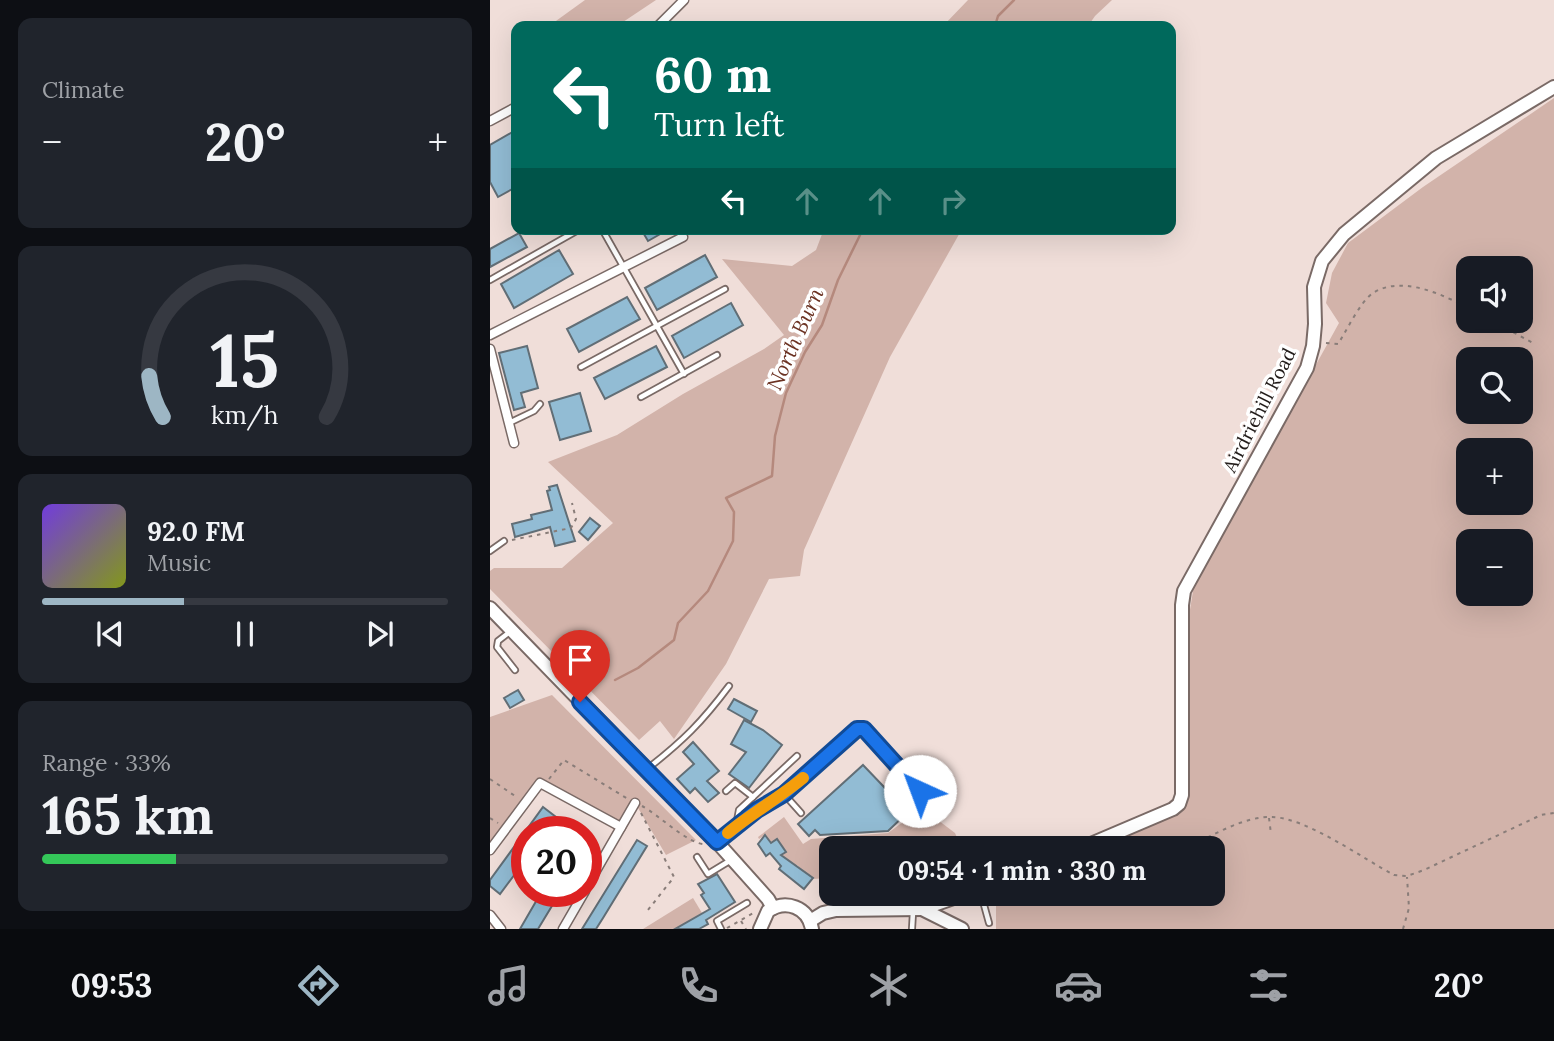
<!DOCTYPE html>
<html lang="en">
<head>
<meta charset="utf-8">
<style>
  :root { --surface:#171b24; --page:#20242c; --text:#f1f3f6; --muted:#9ea1a6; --line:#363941; --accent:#9db6c4 }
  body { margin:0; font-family:Lora,serif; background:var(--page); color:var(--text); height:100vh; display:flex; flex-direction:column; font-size:26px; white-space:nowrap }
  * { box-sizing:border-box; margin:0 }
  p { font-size:23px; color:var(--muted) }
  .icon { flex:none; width:38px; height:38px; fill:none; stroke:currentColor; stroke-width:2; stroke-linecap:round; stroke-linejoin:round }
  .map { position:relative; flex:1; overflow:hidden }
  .details { display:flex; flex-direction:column; gap:18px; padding:18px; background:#0d0f14; width:490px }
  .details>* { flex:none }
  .guide { position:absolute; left:21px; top:21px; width:665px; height:214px; border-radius:14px; box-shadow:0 7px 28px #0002; background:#00695c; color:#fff; overflow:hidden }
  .controls { position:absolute; left:966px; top:256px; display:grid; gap:14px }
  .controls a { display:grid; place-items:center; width:77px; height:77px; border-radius:14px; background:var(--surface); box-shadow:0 7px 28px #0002; font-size:35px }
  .speed { position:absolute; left:21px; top:816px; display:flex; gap:14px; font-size:35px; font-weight:700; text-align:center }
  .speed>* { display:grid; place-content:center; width:91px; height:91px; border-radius:50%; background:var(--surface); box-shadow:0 7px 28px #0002; line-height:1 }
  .speed .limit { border:10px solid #d22; background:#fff; color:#111 }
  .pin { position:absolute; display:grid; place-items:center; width:60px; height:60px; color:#fff; margin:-72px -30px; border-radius:50% 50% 50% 0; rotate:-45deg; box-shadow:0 0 7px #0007 }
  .pin .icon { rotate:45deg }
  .me { position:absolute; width:77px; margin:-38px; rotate:317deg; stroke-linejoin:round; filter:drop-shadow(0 0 5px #0008) }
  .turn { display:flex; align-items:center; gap:24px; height:147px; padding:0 28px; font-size:32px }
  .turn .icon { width:91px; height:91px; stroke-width:2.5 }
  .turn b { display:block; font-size:49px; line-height:60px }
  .lanes { display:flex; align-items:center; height:66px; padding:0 28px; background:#0003; justify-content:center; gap:35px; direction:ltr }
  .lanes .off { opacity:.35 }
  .big { font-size:52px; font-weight:800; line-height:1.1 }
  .details .card { flex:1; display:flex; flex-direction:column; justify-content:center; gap:10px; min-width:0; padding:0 24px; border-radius:14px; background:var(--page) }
  .details .dial { align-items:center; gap:0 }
  .dial svg { height:182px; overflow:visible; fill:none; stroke:var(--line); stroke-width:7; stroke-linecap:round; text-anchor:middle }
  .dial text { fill:var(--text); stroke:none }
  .song { display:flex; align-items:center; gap:21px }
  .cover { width:84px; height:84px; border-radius:10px; background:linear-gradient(135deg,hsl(260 70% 55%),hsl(70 70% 35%)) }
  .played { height:7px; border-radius:4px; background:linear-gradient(90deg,var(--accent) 35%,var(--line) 35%) }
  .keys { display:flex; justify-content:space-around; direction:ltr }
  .heat { display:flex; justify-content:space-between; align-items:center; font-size:38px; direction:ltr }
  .charge { height:10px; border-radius:5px; background:linear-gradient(90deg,#34c759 33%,var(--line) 0) }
  .trip { position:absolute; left:329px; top:836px; width:406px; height:70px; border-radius:14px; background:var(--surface); box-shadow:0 7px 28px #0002; font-weight:800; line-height:70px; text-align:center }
  .dock { display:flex; height:112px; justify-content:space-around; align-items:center; background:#090b0e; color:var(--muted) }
  .dock .icon { width:49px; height:49px }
  .dock .selected { color:var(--accent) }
  .dock b { font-size:32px; color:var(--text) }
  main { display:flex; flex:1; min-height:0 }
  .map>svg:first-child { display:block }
  .green { fill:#d2b3aa; fill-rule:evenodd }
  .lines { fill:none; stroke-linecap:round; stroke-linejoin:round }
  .stream { stroke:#b5897d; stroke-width:2.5 }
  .building { fill:#92bcd4; stroke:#616e76; stroke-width:2 }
  .lane-casing { stroke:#7a6a66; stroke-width:8 }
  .street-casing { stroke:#7a6a66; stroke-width:11 }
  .secondary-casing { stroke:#7a6a66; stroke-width:16 }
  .primary-casing { stroke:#7a6a66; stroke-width:16 }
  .path { stroke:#897d79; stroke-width:2; stroke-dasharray:3.5 5; stroke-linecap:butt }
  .lane { stroke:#fff; stroke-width:4.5 }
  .street { stroke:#fff; stroke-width:8 }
  .secondary { stroke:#fff; stroke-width:12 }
  .primary { stroke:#fff; stroke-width:12 }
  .route-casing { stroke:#114b97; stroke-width:18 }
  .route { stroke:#1a73e8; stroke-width:12 }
  .slow { stroke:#f59e0b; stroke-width:12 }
  .labels { text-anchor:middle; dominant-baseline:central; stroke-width:7; stroke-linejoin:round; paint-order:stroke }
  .street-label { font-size:19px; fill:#221c1a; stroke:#fff }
  .water-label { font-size:21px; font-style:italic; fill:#6c3323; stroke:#fff }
</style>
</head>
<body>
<main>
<section class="details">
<div class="card"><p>Climate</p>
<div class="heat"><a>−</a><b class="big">20°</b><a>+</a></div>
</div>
<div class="card dial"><svg viewBox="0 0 100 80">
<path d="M14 69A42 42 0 1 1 86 69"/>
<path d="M14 69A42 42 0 0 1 8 51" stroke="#9db6c4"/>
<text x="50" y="56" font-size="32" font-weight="700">15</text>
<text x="50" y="72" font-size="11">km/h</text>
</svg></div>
<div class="card">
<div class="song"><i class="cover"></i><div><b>92.0 FM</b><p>Music</p></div></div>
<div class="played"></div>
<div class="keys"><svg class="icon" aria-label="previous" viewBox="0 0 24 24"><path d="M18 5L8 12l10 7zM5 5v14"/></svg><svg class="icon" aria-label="pause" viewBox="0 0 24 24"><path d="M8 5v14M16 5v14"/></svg><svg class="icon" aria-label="next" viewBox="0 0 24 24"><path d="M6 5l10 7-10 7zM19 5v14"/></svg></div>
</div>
<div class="card"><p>Range · 33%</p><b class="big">165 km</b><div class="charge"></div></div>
</section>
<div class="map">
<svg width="1064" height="929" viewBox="0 0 1064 929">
  <rect width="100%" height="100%" fill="#f0ded9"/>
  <!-- green -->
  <g class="green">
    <path d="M95,0H166L127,26H59Z"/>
    <path d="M478,0H622L605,16L598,26H453Z"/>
    <path d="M1064,98V929H506V894H723V849H603L691,810L698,797V622L704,585L849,323L836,303L842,273L858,243L933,187ZM978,268H1031V320H978ZM978,359H1031V411H978ZM978,450H1031V502H978ZM978,541H1031V593H978Z"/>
    <path d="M334,229H472L400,357L314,550L310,576L279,579L236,664L184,739L170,721L149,740L0,589V571L4,568H72L123,523L58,462L127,435L193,394L274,349L294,335L232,259L302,266L326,250Z"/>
    <path d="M62,695L206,840L176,855L145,803L131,827L50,783L0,847V717Z"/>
    <path d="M432,808L465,833L472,849H341V878L322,879L307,865L302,871L285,859L296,851L287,839L281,843L275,835L269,839L268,837L294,817L313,844L321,839L398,833Z"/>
    <path d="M203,898L212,913L185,929H153Z"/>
  </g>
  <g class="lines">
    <!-- stream -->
    <g class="stream">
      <path d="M505,26L508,16L524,0"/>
      <path d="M125,680L148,668L184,640L188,623L218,591L243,541L244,512L236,498L282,476L285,436L296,393L315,352L332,325L348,280L373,229"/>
    </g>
  </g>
  <!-- building -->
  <g class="building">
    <path d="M26,130V187L8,197L0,182V145Z"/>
    <path d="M151,229H179L158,241Z"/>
    <path d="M29,233L37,247L0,267V249Z"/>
    <path d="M69,250L83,274L24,308L11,284Z"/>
    <path d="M215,255L227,277L167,310L155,288Z"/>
    <path d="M137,297L150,319L89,352L77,329Z"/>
    <path d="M241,303L253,325L194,358L182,336Z"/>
    <path d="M37,346L48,388L31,393L35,407L24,410L9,353Z"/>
    <path d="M166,346L177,367L115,399L104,378Z"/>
    <path d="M90,393L101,431L70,440L59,402Z"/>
    <path d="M67,485L85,541L65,546L60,527L25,537L22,524L42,519L41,515L62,510L57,491L60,490L59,487Z"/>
    <path d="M100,518L110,526L98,540L89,532Z"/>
    <path d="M28,690L34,700L20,708L14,698Z"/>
    <path d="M244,699L267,711L261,722L238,709Z"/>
    <path d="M254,720L273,730L292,745L259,788L239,774L256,752L241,744Z"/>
    <path d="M203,742L229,771L217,781L229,793L218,802L205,788L200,793L187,779L204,764L193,752Z"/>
    <path d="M373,765L418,812L398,831L330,835L325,830L319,836L308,824Z"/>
    <path d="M53,807L66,817L56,831H37V858L10,894L0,886V880Z"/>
    <path d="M275,835L281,843L287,839L296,852L291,855L323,878L314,889L289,869L291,866L280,853L276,856L268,844Z"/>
    <path d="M147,840L157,846L113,918L106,929H92Z"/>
    <path d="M227,874L245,902L216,920L218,924L209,929H185L220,909L211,895L214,893L208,884Z"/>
    <path d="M52,891H71L48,929H30Z"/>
  </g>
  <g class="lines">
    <!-- lane casing -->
    <g class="lane-casing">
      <g id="lane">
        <path d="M112,229L194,374"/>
        <path d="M0,280L90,229"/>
        <path d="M91,367L235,289"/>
        <path d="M151,397L227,355"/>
        <path d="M19,423L44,411L50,404"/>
        <path d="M0,551L14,541"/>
        <path d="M21,631L8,641L7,647L25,670"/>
        <path d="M157,769C193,741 212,722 239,686"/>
        <path d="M236,791L245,783L263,797"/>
        <path d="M294,794L311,813"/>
        <path d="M246,826L249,810L307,756"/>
        <path d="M229,840L267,810L294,794L367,729H374L430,791"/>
        <path d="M207,857L218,874L241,860"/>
        <path d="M491,894L499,923"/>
        <path d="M231,929L227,921L257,903"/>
        <path d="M422,929L423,912"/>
      </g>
    </g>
    <!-- street casing -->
    <g class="street-casing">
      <g id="street">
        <path d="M168,26L194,0"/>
        <path d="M0,121L26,107"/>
        <path d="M0,335L193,237"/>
        <path d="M0,349L24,443"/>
        <path d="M0,850L50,783L131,827"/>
        <path d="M96,888L145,803"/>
        <path d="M0,915L11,929"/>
        <path d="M73,929L95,891"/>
      </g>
    </g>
    <!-- secondary casing -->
    <g class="secondary-casing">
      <g id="secondary">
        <path d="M589,849L683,809L689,804L692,795V605L694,591L817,368L823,346L825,324L824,287L832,261L854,234L946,158L1064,87"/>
        <path d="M432,909L472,929"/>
        <path d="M320,921L333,913L346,910L432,909L475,894"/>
      </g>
    </g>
    <!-- primary casing -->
    <g class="primary-casing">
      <g id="primary">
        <path d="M0,608L227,842L278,899L283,908"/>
        <path d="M270,929L278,911C296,899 318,907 322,929"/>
      </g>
    </g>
    <!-- path -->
    <g class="path">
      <path d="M1001,320L1043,343"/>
      <path d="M836,343L848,344C857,330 870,302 883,293C911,275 952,294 978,308"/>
      <path d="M22,540L81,528L86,519L82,503"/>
      <path d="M0,779L28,798"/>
      <path d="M59,779L74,760L138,799"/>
      <path d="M152,806C169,815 199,845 215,844"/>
      <path d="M151,813L184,877L158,910"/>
      <path d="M0,818L8,823"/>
      <path d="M779,818L781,834"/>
      <path d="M695,849C720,837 753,816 782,817C817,818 872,858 904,875L917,876L934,870L1051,815L1064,813"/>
      <path d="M529,894L588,901L601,894"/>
      <path d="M251,921L256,929"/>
      <path d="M237,928L265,912"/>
      <path d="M913,929L919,908L917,877"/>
    </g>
    <!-- lane -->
    <use href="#lane" class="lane"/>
    <!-- street -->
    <use href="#street" class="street"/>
    <!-- secondary -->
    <use href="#secondary" class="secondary"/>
    <!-- primary -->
    <use href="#primary" class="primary"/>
  </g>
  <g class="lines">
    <!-- route casing -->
    <g class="route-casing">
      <path id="route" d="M90,702L227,842L267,810L294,794L367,729H374L430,791"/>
    </g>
    <!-- route -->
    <use href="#route" class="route"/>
    <!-- slow -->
    <path class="slow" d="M238,833C262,813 289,798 313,778"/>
  </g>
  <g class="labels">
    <!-- street labels -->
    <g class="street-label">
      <text transform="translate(769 410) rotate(-63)">Airdriehill Road</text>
    </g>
    <!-- water labels -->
    <g class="water-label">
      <text transform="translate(305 339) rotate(-66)">North Burn</text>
    </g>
  </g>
</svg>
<div class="controls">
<a><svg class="icon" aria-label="sound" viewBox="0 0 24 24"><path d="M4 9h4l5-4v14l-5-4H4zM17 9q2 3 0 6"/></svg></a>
<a><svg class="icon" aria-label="search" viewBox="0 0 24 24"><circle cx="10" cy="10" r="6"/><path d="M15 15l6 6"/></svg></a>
<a>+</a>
<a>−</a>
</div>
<div class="speed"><div class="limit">20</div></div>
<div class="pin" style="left:90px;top:702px;background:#d93025"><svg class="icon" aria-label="arrive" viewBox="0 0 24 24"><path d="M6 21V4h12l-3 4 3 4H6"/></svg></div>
<svg class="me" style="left:430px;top:791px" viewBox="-20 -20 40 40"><circle r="19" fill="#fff"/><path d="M0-13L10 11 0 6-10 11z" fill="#1a73e8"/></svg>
<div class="trip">09:54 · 1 min · 330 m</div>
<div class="guide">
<div class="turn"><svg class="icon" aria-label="left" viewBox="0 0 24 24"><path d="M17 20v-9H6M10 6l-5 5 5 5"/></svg><div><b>60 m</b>Turn left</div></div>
<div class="lanes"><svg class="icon" aria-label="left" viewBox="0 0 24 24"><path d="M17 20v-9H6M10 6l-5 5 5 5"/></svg><svg class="icon off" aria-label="ahead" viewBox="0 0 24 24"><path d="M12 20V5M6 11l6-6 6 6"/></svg><svg class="icon off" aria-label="ahead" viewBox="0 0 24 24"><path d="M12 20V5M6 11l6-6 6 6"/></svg><svg class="icon off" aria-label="right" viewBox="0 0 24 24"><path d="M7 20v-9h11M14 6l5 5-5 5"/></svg></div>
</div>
</div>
</main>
<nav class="dock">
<b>09:53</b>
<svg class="icon selected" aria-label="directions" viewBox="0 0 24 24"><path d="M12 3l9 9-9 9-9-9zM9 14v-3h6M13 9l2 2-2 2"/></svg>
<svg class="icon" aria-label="music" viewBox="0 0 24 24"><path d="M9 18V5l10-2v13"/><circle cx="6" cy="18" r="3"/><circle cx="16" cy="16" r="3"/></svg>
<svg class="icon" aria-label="phone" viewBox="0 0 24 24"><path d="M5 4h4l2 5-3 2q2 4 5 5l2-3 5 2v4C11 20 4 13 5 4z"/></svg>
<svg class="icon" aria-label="climate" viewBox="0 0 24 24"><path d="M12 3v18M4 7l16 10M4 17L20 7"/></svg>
<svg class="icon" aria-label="car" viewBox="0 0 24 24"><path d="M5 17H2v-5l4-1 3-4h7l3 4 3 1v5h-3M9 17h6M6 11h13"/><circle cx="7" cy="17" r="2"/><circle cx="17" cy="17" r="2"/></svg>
<svg class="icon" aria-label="filters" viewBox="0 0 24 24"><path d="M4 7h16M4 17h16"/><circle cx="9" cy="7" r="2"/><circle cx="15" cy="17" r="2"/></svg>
<b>20°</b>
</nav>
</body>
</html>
